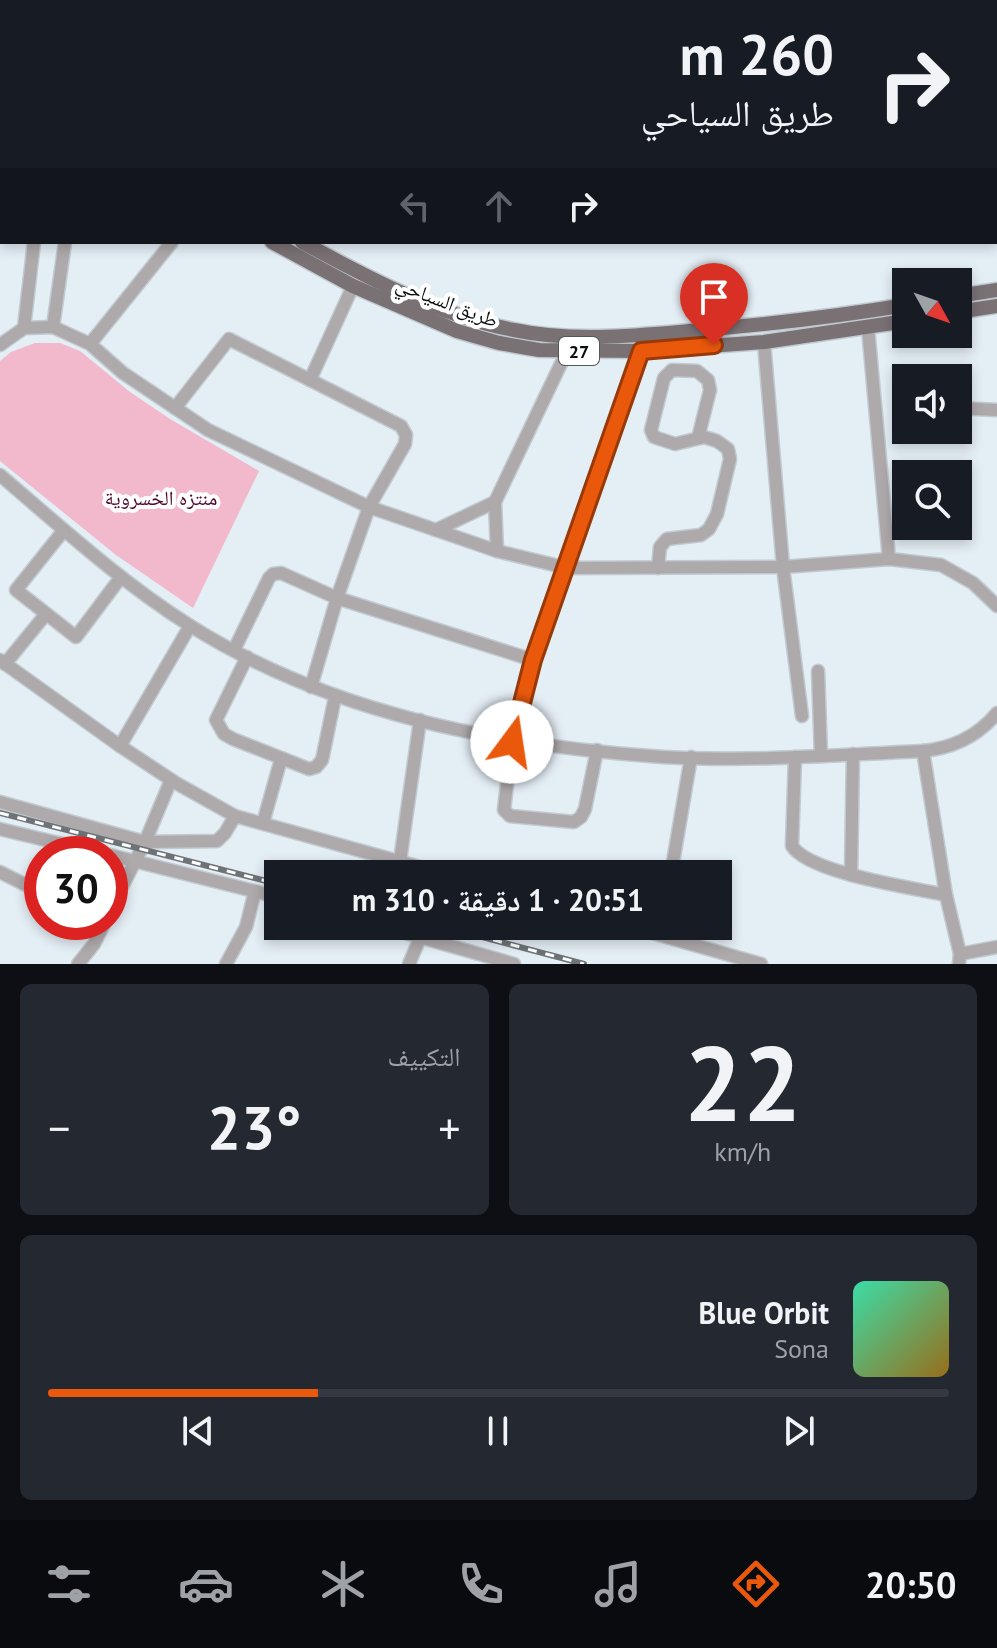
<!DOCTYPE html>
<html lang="ar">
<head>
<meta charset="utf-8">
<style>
  :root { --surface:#171b24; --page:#242831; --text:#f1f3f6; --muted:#9ea1a6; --line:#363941; --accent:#ea580c }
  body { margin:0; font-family:"PT Sans","Noto Naskh Arabic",sans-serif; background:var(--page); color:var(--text); direction:rtl; height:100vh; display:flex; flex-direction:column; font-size:30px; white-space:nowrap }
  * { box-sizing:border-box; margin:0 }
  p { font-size:26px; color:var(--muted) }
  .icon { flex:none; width:44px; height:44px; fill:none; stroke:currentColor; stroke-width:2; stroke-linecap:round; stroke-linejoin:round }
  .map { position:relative; height:964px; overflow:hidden; direction:ltr }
  .sheet { display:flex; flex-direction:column; gap:20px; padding:20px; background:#0d0f14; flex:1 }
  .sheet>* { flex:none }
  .hud { position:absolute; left:0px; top:0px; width:998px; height:244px; box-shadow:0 4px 12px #0003; direction:rtl; background:#171b24; color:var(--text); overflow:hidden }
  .needle { width:52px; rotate:130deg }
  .fabs { position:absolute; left:892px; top:268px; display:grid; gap:16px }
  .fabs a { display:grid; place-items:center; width:80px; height:80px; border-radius:0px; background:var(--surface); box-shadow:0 4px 12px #0003; font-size:40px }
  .speed { position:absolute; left:24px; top:836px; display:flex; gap:16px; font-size:40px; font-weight:700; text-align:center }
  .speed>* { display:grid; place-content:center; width:104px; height:104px; border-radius:50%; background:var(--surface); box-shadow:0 4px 12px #0003; line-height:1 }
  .speed .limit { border:12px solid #d22; background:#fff; color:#111 }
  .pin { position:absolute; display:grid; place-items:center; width:68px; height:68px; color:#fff; margin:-82px -34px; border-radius:50% 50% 50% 0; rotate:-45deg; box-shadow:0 0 8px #0007 }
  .pin .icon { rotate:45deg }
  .me { position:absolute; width:88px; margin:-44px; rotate:14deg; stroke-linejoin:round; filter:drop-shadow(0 0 6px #0008) }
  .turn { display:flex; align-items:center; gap:28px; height:168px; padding:0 32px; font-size:36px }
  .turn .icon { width:104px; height:104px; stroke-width:2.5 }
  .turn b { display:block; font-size:56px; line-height:68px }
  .lanes { display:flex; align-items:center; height:76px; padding:0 32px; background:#0003; justify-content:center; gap:40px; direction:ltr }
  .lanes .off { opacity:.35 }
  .big { font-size:60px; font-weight:800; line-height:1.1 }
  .sheet .card { flex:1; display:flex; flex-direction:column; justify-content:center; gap:12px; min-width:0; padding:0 28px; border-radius:12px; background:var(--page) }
  .sheet .dial { align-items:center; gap:0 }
  .dial b { font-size:104px; line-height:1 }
  .song { display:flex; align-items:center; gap:24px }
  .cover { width:96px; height:96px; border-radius:12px; background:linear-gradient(135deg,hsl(160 70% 55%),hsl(40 70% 35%)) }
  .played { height:8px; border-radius:4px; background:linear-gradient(90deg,var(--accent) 30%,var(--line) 30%) }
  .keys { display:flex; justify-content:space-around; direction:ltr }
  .heat { display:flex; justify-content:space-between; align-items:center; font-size:44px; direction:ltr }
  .sheet .tiles { flex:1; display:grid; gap:20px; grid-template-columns:1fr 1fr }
  .card:last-child { grid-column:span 2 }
  .trip { position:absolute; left:264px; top:860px; width:468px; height:80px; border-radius:0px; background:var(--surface); box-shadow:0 4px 12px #0003; font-weight:800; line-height:80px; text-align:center; direction:rtl }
  .menu { display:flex; height:128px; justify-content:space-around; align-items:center; background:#090b0e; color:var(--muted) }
  .menu .icon { width:56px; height:56px }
  .menu .on { color:var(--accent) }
  .menu b { font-size:36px; color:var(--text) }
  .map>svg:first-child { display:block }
  .built { fill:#cfe0eb }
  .green { fill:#f2b8cc }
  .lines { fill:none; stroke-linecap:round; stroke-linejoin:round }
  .minor-casing { stroke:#c1cad0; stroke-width:15 }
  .major-casing { stroke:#c1cad0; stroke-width:17 }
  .minor { stroke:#aea9ab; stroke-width:12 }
  .major { stroke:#7a7174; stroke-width:14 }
  .rail-casing { stroke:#6d7377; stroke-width:6 }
  .rail { stroke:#fff; stroke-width:3; stroke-dasharray:9; stroke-linecap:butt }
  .route-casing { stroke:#983908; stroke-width:20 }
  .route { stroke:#ea580c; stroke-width:14 }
  .labels { text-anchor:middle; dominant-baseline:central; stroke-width:8; stroke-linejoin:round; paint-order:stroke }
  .shield { fill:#fff; stroke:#545657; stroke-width:2 }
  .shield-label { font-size:18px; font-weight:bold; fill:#0a0d0f }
  .street-label { font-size:20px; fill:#0a0d0f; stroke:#fff }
  .park-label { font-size:20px; fill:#4f042b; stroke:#fff }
</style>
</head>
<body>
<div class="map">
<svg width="997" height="964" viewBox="0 0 997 964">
  <rect width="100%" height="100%" fill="#e4eef5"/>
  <!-- built -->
  <path class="built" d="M360,0H819L823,2H364Z"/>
  <!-- green -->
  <path class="green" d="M35,343H60L80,351L130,392L170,419L259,471L193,608L116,555L0,461V361L11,352Z"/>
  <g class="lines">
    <!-- minor casing -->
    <g class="minor-casing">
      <g id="minor">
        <path d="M335,0L339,2"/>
        <path d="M843,0L847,2"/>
        <path d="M92,2L93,0"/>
        <path d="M456,2L457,0"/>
        <path d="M579,2L580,0"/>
        <path d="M683,2L684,0"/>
        <path d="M825,2L826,0"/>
        <path d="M916,2L917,0"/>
        <path d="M0,14L2,13"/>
        <path d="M996,81H997"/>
        <path d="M996,99H997"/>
        <path d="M0,144L2,146"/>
        <path d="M0,196L2,199"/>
        <path d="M53,327L65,242"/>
        <path d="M24,328L34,242"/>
        <path d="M868,328L889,559"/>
        <path d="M764,342L783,567L802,716"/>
        <path d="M90,344L172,242"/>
        <path d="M0,345L24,328L53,327L90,344L123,373L208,430L369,507L497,551L567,568L783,567L889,559L941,565L973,583L997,606"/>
        <path d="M310,380L353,286"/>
        <path d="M175,408L229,339L401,426L406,435L405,444L369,507L337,598L311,687"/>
        <path d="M958,408L997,410"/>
        <path d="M0,475C61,527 121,582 189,625C330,714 499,746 663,757C749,762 837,755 923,751C954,748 978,736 997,713"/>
        <path d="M64,530L16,590L76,637L121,577"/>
        <path d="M436,530L495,502"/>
        <path d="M497,551L495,502L567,351"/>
        <path d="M658,568L660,547L667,539L701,535L709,529L717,514L730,459L728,449L717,441L704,437L675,444L654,437L651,430L664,378L672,370L697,371L708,380L710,390L698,438"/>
        <path d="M234,650L269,578L273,574L281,573L337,598L533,660"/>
        <path d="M247,657L216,720L224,734L233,739L309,769L316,767L322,760L335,697"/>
        <path d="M0,660L120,746L176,783L235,816L445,874"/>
        <path d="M5,664L46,614"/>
        <path d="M818,671L821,756"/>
        <path d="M120,746L190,626"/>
        <path d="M597,750L585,809L581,817L574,822L510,816L504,810L512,742L533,660L641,351"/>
        <path d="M923,751L946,895L960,954L959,964"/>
        <path d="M795,757L792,846C809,873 913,888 946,895"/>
        <path d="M0,802L145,842L217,841L225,833L235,816"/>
        <path d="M263,823L281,759"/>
        <path d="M0,829L104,854"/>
        <path d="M110,855L278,897"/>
        <path d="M400,861L420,720"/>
        <path d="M0,872L42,893"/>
        <path d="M671,874L691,757"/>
        <path d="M851,875L853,754"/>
        <path d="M110,910L145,842L171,780"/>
        <path d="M381,926L514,964"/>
        <path d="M628,926L761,964"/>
        <path d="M960,954L997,947"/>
        <path d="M78,964L94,944L105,922"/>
        <path d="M226,964L246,927L255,891"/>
        <path d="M409,964L420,938"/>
      </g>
    </g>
    <!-- major casing -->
    <g class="major-casing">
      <g id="major">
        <path d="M11,0L13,2"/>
        <path d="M32,0L34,2"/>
        <path d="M272,242L353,286L457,331L499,343L539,350L641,351L764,342L906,321"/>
        <path d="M302,242C368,278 440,316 514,330C571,342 633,336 689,331C762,325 834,317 906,305"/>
        <path d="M958,296L997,290"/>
        <path d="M958,312L997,306"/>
      </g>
    </g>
    <!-- minor -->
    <use href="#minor" class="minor"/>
    <!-- major -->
    <use href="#major" class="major"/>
    <!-- rail casing -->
    <g class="rail-casing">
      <g id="rail">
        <path d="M0,813L278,884"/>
        <path d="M441,926L584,964"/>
      </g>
    </g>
    <!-- rail -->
    <use href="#rail" class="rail"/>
  </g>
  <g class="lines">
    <!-- route casing -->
    <g class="route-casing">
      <path id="route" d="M512,742L533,660L641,351L714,345"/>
    </g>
    <!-- route -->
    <use href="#route" class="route"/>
  </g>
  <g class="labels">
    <!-- shield labels -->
    <rect class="shield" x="559" y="337" width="40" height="28" rx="6"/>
    <g class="shield-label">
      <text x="579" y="351">27</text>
    </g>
    <!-- street labels -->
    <g class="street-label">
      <text transform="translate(447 302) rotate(21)">طريق السياحي</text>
    </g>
    <!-- park labels -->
    <g class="park-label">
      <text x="161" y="498">منتزه الخسروية</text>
    </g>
  </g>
</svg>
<div class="fabs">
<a><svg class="needle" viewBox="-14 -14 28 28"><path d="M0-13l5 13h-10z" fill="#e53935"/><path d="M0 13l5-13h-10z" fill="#9ea1a6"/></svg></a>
<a><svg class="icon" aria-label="sound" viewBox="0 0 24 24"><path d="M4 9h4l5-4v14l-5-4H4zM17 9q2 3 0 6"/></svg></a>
<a><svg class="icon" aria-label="search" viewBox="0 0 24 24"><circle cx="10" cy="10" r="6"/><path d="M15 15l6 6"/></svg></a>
</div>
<div class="speed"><div class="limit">30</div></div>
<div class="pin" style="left:714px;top:345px;background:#d93025"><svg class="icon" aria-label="arrive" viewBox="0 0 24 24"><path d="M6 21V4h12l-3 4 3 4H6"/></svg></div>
<svg class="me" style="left:512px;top:742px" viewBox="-20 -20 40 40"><circle r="19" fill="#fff"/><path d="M0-13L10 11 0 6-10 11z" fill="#ea580c"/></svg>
<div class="trip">20:51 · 1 دقيقة · 310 m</div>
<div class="hud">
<div class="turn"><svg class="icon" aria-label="right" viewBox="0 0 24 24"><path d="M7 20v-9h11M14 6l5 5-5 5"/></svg><div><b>260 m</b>طريق السياحي</div></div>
<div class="lanes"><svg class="icon off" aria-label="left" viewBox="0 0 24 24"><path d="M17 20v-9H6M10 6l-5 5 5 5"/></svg><svg class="icon off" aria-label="ahead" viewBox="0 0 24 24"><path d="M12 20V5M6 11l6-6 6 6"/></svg><svg class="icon" aria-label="right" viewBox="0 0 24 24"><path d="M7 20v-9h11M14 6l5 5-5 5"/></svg></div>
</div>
</div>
<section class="sheet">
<div class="tiles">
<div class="card dial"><b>22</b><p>km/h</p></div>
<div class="card"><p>التكييف</p>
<div class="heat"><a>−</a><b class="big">23°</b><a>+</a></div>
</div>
<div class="card">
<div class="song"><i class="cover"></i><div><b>Blue Orbit</b><p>Sona</p></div></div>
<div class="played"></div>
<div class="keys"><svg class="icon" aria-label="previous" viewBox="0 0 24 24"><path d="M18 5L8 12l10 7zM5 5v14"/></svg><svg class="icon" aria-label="pause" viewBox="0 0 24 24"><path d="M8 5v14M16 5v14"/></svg><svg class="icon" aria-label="next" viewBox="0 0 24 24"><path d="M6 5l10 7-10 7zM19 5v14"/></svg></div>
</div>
</div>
</section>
<nav class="menu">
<b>20:50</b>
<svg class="icon on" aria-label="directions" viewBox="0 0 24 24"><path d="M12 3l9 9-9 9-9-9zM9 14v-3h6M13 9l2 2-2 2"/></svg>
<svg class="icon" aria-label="music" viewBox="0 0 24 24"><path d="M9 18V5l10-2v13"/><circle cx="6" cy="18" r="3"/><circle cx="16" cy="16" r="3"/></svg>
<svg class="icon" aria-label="phone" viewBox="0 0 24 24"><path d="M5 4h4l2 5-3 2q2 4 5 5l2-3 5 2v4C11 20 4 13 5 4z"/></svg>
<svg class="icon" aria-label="climate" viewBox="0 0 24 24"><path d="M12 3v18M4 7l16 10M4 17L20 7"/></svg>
<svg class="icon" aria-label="car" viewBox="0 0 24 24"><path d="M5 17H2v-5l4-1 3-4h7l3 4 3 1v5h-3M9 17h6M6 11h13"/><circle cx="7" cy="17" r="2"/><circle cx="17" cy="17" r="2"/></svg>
<svg class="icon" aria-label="filters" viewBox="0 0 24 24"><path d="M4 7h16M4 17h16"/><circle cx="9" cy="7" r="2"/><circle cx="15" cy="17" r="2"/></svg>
</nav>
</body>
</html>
